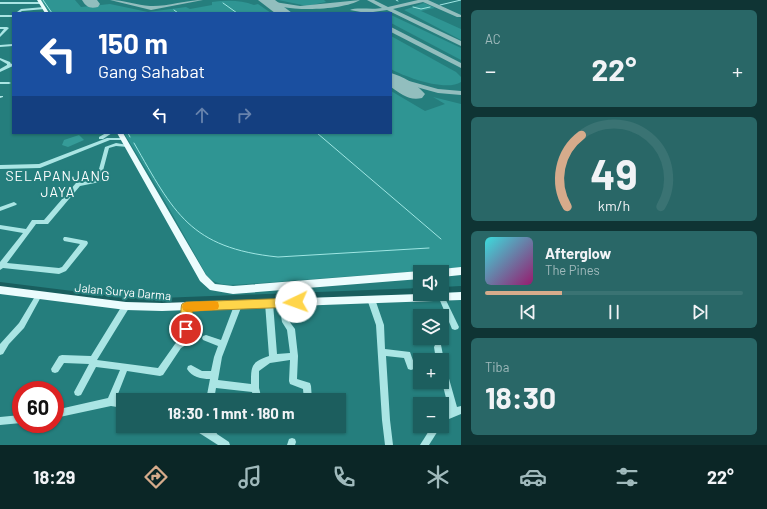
<!DOCTYPE html>
<html lang="id">
<head>
<meta charset="utf-8">
<style>
  :root { --surface:#1c5e5e; --page:#296767; --text:#f1f3f6; --muted:#a0babc; --line:#3a7373; --accent:#d6ab8b }
  body { margin:0; font-family:Barlow,sans-serif; background:var(--page); color:var(--text); height:100vh; display:flex; flex-direction:column; font-size:15px; white-space:nowrap }
  * { box-sizing:border-box; margin:0 }
  p { font-size:13px; color:var(--muted) }
  .icon { flex:none; width:22px; height:22px; fill:none; stroke:currentColor; stroke-width:2; stroke-linecap:round; stroke-linejoin:round }
  .map { position:relative; flex:1; overflow:hidden }
  .details { display:flex; flex-direction:column; gap:10px; padding:10px; background:#0f3434; width:306px }
  .details>* { flex:none }
  .top-card { position:absolute; left:12px; top:12px; width:380px; height:122px; border-radius:0px; box-shadow:0 1px 3px #0004; background:#1a4fa0; color:#fff; overflow:hidden }
  .tools { position:absolute; left:413px; top:265px; display:grid; gap:8px }
  .tools a { display:grid; place-items:center; width:36px; height:36px; border-radius:0px; background:var(--surface); box-shadow:0 1px 3px #0004; font-size:20px }
  .speed { position:absolute; left:12px; top:381px; display:flex; gap:8px; font-size:20px; font-weight:700; text-align:center }
  .speed>* { display:grid; place-content:center; width:52px; height:52px; border-radius:50%; background:var(--surface); box-shadow:0 1px 3px #0004; line-height:1 }
  .speed .limit { border:6px solid #d22; background:#fff; color:#111 }
  .pin { position:absolute; display:grid; place-items:center; width:34px; height:34px; color:#fff; margin:-17px; border:2px solid #fff; border-radius:50%; box-shadow:0 1px 4px #0007 }
  .me { position:absolute; width:44px; margin:-22px; rotate:267deg; stroke-linejoin:round; filter:drop-shadow(0 0 3px #0008) }
  .turn { display:flex; align-items:center; gap:14px; height:84px; padding:0 20px; font-size:18px }
  .turn .icon { width:52px; height:52px; stroke-width:2.5 }
  .turn b { display:block; font-size:28px; line-height:34px }
  .lanes { display:flex; align-items:center; height:38px; padding:0 20px; background:#0003; justify-content:center; gap:20px; direction:ltr }
  .lanes .off { opacity:.35 }
  .big { font-size:30px; font-weight:700; line-height:1.1 }
  .details .widget { flex:1; display:flex; flex-direction:column; justify-content:center; gap:6px; min-width:0; padding:0 14px; border-radius:6px; background:var(--page) }
  .details .dial { align-items:center; gap:0 }
  .dial svg { height:104px; overflow:visible; fill:none; stroke:var(--line); stroke-width:7; stroke-linecap:round; text-anchor:middle }
  .dial text { fill:var(--text); stroke:none }
  .song { display:flex; align-items:center; gap:12px }
  .cover { width:48px; height:48px; border-radius:6px; background:linear-gradient(135deg,hsl(180 70% 55%),hsl(320 70% 35%)) }
  .played { height:4px; border-radius:2px; background:linear-gradient(90deg,var(--accent) 30%,var(--line) 30%) }
  .keys { display:flex; justify-content:space-around; direction:ltr }
  .heat { display:flex; justify-content:space-between; align-items:center; font-size:22px; direction:ltr }
  .trip { position:absolute; left:116px; top:393px; width:230px; height:40px; border-radius:0px; background:var(--surface); box-shadow:0 1px 3px #0004; font-weight:700; line-height:40px; text-align:center }
  .tabs { display:flex; height:64px; justify-content:space-around; align-items:center; background:#0b2626; color:var(--muted) }
  .tabs .icon { width:28px; height:28px }
  .tabs .on { color:var(--accent) }
  .tabs b { font-size:18px; color:var(--text) }
  main { display:flex; flex:1; min-height:0 }
  .map>svg:first-child { display:block }
  .green { fill:#2f9593 }
  .lines { fill:none; stroke-linecap:round; stroke-linejoin:round }
  .stream { stroke:#9fe6e3; stroke-width:1 }
  .river { fill:#195e5e; fill-rule:evenodd }
  .taxiway { fill:#92bebe; fill-rule:evenodd }
  .runway { fill:#92bebe; fill-rule:evenodd }
  .building { fill:#359b98 }
  .minor { fill:#aae5e4; fill-rule:evenodd }
  .major { fill:#ebfcfd; fill-rule:evenodd }
  .route { fill:#ffd54a; stroke:#a68a30 }
  .slow { fill:#f59e0b }
  .labels { text-anchor:middle; dominant-baseline:central; stroke-width:4; stroke-linejoin:round; paint-order:stroke }
  .street-label { font-size:12px; fill:#fff; stroke:#257e7d }
  .quarter-label { font-size:14px; letter-spacing:1px; fill:#fff; stroke:#257e7d }
</style>
</head>
<body>
<main>
<div class="map">
<svg width="461" height="445" viewBox="0 0 461 445">
  <rect width="100%" height="100%" fill="#257e7d"/>
  <!-- green -->
  <g class="green">
    <path d="M41,0H75L81,7L110,4L148,12L186,7L190,9L212,5V2C227,0 241,0 254,5L258,4L271,13H50Z"/>
    <path d="M278,0H324L326,2L307,6Z"/>
    <path d="M424,3L435,8L421,11L461,29V40L404,10Z"/>
    <path d="M391,15L461,48V60L391,23Z"/>
    <path d="M391,36L456,72L461,77V82C446,92 405,77 391,69Z"/>
    <path d="M391,91L425,111L445,104L433,97L461,104V268L247,284C232,285 218,287 207,276L161,194L124,133H391Z"/>
  </g>
  <g class="lines">
    <!-- stream -->
    <g class="stream">
      <path d="M43,0L52,13"/>
      <path d="M396,0L398,1"/>
      <path d="M223,3L237,13"/>
      <path d="M440,5L461,0"/>
      <path d="M413,7L421,9L430,7"/>
      <path d="M174,10L178,13"/>
      <path d="M128,133L130,137"/>
      <path d="M317,133L441,239"/>
      <path d="M134,143C174,213 190,248 278,257L429,248"/>
    </g>
    <!-- river -->
    <g class="river">
      <path d="M0,282L129,298H160L420,288V294H421L160,304H129L0,288Z"/>
      <path d="M461,286V292L442,293V287Z"/>
    </g>
    <!-- taxiway -->
    <g class="taxiway">
      <path d="M110,0C124,0 137,5 150,6C165,7 186,0 203,0L151,10Z"/>
      <path d="M262,0L300,6L360,0C342,11 280,13 262,0Z"/>
      <path d="M367,0H374L388,7L418,0H428L461,15V17H457L423,2L393,9L461,41V46L387,10L366,13L350,10C355,7 374,10 382,8Z"/>
      <path d="M391,27L461,63V68L391,32Z"/>
      <path d="M391,76L438,89L461,91V95L438,93L391,80Z"/>
    </g>
    <!-- runway -->
    <g class="runway">
      <path d="M82,0H97L100,4L98,7C90,9 86,7 82,0Z"/>
      <path d="M258,0H275L292,13H275Z"/>
      <path d="M391,73C402,76 418,85 425,94L422,98C409,101 401,94 391,87Z"/>
    </g>
  </g>
  <!-- building -->
  <path class="building" d="M79,135L84,140L68,147L62,145L64,140Z"/>
  <g class="lines">
    <!-- minor -->
    <g class="minor">
      <path d="M0,2H40L42,3L40,4H0Z"/>
      <path d="M44,7H45V9L22,11L19,13L17,12L21,9Z"/>
      <rect x="0" y="15" width="13" height="2"/>
      <path d="M0,27H7L9,28L0,37V34L4,29H0Z"/>
      <path d="M13,44V46L0,47V45Z"/>
      <path d="M0,58L10,62L11,64L13,63V66L0,72V69L7,65V64L0,60Z"/>
      <path d="M0,82H9L11,83L9,84H0Z"/>
      <path d="M0,96H3V97L0,98Z"/>
      <path d="M106,133H112L103,139H99V137Z"/>
      <path d="M107,138H124L126,139L124,140H110L40,168L0,169V165L39,164Z"/>
      <path d="M116,143L128,145L130,146L128,147L116,146L109,148L100,182L80,186L48,224H36L7,263L59,268L62,267L80,244L64,241L63,239L64,237H66L87,241L88,243L87,245L66,271L59,274L3,268L0,270V262L23,233L0,229V225L26,229L32,220H44L76,183L96,180L105,147Z"/>
      <path d="M14,202L17,204L16,205L0,211V207Z"/>
      <path d="M39,292L41,293L42,295L24,328L9,344L3,354L0,355V344L19,323L37,293Z"/>
      <path d="M442,293L443,294L459,327L458,329L455,330L452,329L438,296V294Z"/>
      <path d="M371,296L373,297L375,299L384,325L385,349L410,352L415,366L414,369L411,370L408,369L404,358L386,356L390,420L393,445H385L382,420L376,325L367,299L369,297Z"/>
      <path d="M269,300L272,301L273,303L277,354L290,353L287,330L282,322L279,303L280,301L283,300L286,301L287,303L289,321L295,329L298,356L297,379L310,383L311,386L312,400H304L303,389L290,384L289,381L290,360L270,363L259,371V388L262,400H254L252,392L216,388L214,400H206L210,379C201,379 192,377 187,369L188,366L191,365L202,371H211L214,357L218,346L203,340L202,338L203,336L206,335L221,340L235,303L238,302L241,303L242,305L222,357L218,380L251,384C251,366 251,362 269,356L265,303L266,301Z"/>
      <path d="M126,303L129,304L130,306L129,308L97,360L158,368L175,344L177,342L176,340C180,333 183,326 184,318C184,313 182,309 183,305L186,304L189,305C194,317 190,328 184,339L187,343L186,345L181,348L163,375L160,376L127,371L116,399L124,400L123,408L111,406L55,418V410L108,398L120,370L96,367L81,395L78,396L75,395L74,392L89,364L64,363L58,372L55,373L52,372L51,369L59,356L62,355L91,356L123,304Z"/>
      <path d="M438,343L441,345L444,360L442,363V360H436L434,347L435,345Z"/>
      <path d="M442,364L445,365L446,368L457,407L461,406V414L449,419L445,423L442,424V414L449,410L442,382Z"/>
      <path d="M21,415V423L0,425V417Z"/>
      <path d="M192,426H204L206,427V426H214L217,434L229,442L230,445H218L193,429Z"/>
      <path d="M432,426H441L429,445H420Z"/>
      <path d="M292,438L295,439L296,442L295,445H287L289,439Z"/>
    </g>
    <!-- major -->
    <g class="major">
      <path d="M37,0H41L49,13H45Z"/>
      <path d="M117,133H123L206,275L215,284L233,286L420,271L422,272H420V279L233,294L210,290L200,281Z"/>
      <path d="M461,267V275L442,277V272H438L442,269Z"/>
      <path d="M0,286L126,302L162,303L420,294H442V293L461,292V300L162,311L126,310L0,294Z"/>
    </g>
  </g>
  <!-- route -->
  <path class="route" d="M296,298L300,299L302,302L300,305L296,307L192,311L193,317L190,333L186,334L182,333C181,330 180,307 182,304L186,302Z"/>
  <!-- slow -->
  <path class="slow" d="M214,301L218,302L219,306L218,309L214,310L187,312L183,310L182,307L183,304L187,302Z"/>
  <g class="labels">
    <!-- street labels -->
    <g class="street-label">
      <text transform="translate(123 291) rotate(5)">Jalan Surya Darma</text>
    </g>
    <!-- quarter labels -->
    <g class="quarter-label">
      <text x="58" y="175">SELAPANJANG<tspan x="58" dy="16">JAYA</tspan></text>
    </g>
  </g>
</svg>
<div class="tools">
<a><svg class="icon" aria-label="sound" viewBox="0 0 24 24"><path d="M4 9h4l5-4v14l-5-4H4zM17 9q2 3 0 6"/></svg></a>
<a><svg class="icon" aria-label="layers" viewBox="0 0 24 24"><path d="M12 4l9 5-9 5-9-5zM3 14l9 5 9-5"/></svg></a>
<a>+</a>
<a>−</a>
</div>
<div class="speed"><div class="limit">60</div></div>
<div class="pin" style="left:186px;top:329px;background:#d93025"><svg class="icon" aria-label="arrive" viewBox="0 0 24 24"><path d="M6 21V4h12l-3 4 3 4H6"/></svg></div>
<svg class="me" style="left:296px;top:302px" viewBox="-20 -20 40 40"><circle r="19" fill="#fff"/><path d="M0-13L10 11 0 6-10 11z" fill="#ffd54a"/></svg>
<div class="trip">18:30 · 1 mnt · 180 m</div>
<div class="top-card">
<div class="turn"><svg class="icon" aria-label="left" viewBox="0 0 24 24"><path d="M17 20v-9H6M10 6l-5 5 5 5"/></svg><div><b>150 m</b>Gang Sahabat</div></div>
<div class="lanes"><svg class="icon" aria-label="left" viewBox="0 0 24 24"><path d="M17 20v-9H6M10 6l-5 5 5 5"/></svg><svg class="icon off" aria-label="ahead" viewBox="0 0 24 24"><path d="M12 20V5M6 11l6-6 6 6"/></svg><svg class="icon off" aria-label="right" viewBox="0 0 24 24"><path d="M7 20v-9h11M14 6l5 5-5 5"/></svg></div>
</div>
</div>
<section class="details">
<div class="widget"><p>AC</p>
<div class="heat"><a>−</a><b class="big">22°</b><a>+</a></div>
</div>
<div class="widget dial"><svg viewBox="0 0 100 80">
<path d="M14 69A42 42 0 1 1 86 69"/>
<path d="M14 69A42 42 0 0 1 25 14" stroke="#d6ab8b"/>
<text x="50" y="56" font-size="32" font-weight="700">49</text>
<text x="50" y="72" font-size="11">km/h</text>
</svg></div>
<div class="widget">
<div class="song"><i class="cover"></i><div><b>Afterglow</b><p>The Pines</p></div></div>
<div class="played"></div>
<div class="keys"><svg class="icon" aria-label="previous" viewBox="0 0 24 24"><path d="M18 5L8 12l10 7zM5 5v14"/></svg><svg class="icon" aria-label="pause" viewBox="0 0 24 24"><path d="M8 5v14M16 5v14"/></svg><svg class="icon" aria-label="next" viewBox="0 0 24 24"><path d="M6 5l10 7-10 7zM19 5v14"/></svg></div>
</div>
<div class="widget"><p>Tiba</p><b class="big">18:30</b></div>
</section>
</main>
<nav class="tabs">
<b>18:29</b>
<svg class="icon on" aria-label="directions" viewBox="0 0 24 24"><path d="M12 3l9 9-9 9-9-9zM9 14v-3h6M13 9l2 2-2 2"/></svg>
<svg class="icon" aria-label="music" viewBox="0 0 24 24"><path d="M9 18V5l10-2v13"/><circle cx="6" cy="18" r="3"/><circle cx="16" cy="16" r="3"/></svg>
<svg class="icon" aria-label="phone" viewBox="0 0 24 24"><path d="M5 4h4l2 5-3 2q2 4 5 5l2-3 5 2v4C11 20 4 13 5 4z"/></svg>
<svg class="icon" aria-label="climate" viewBox="0 0 24 24"><path d="M12 3v18M4 7l16 10M4 17L20 7"/></svg>
<svg class="icon" aria-label="car" viewBox="0 0 24 24"><path d="M5 17H2v-5l4-1 3-4h7l3 4 3 1v5h-3M9 17h6M6 11h13"/><circle cx="7" cy="17" r="2"/><circle cx="17" cy="17" r="2"/></svg>
<svg class="icon" aria-label="filters" viewBox="0 0 24 24"><path d="M4 7h16M4 17h16"/><circle cx="9" cy="7" r="2"/><circle cx="15" cy="17" r="2"/></svg>
<b>22°</b>
</nav>
</body>
</html>
